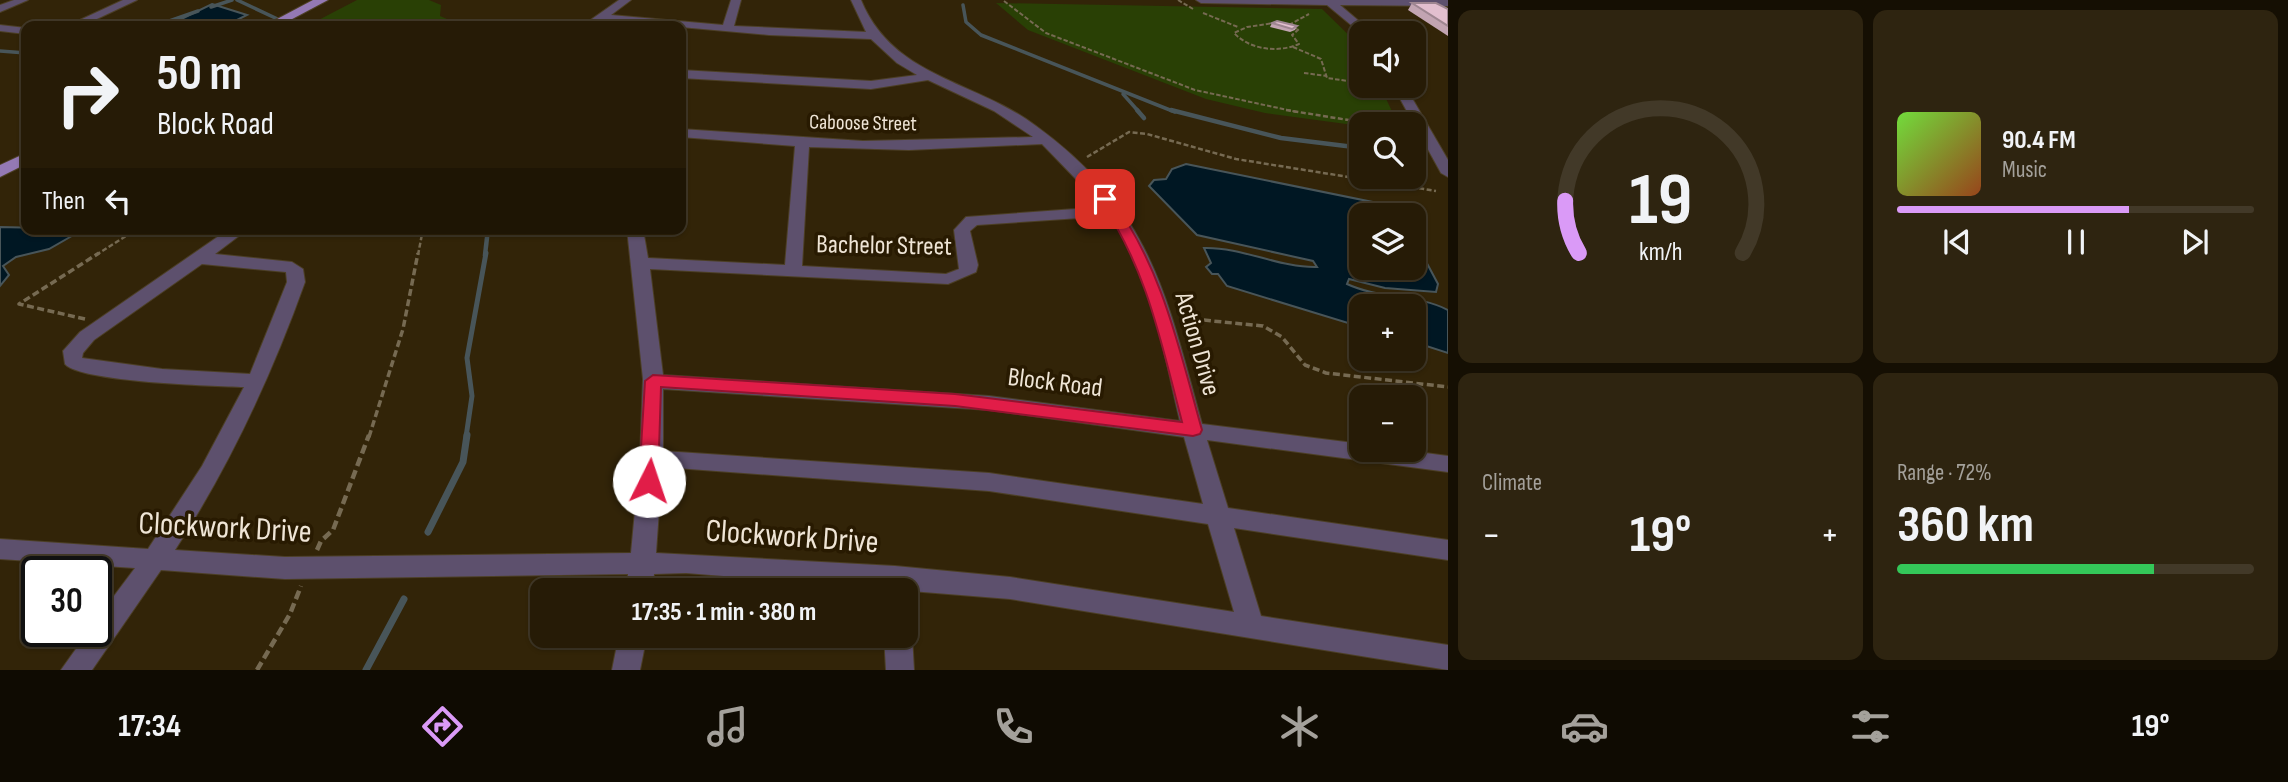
<!DOCTYPE html>
<html lang="en">
<head>
<meta charset="utf-8">
<style>
  :root { --surface:#261b06; --page:#2e2410; --text:#f1f3f6; --muted:#a4a19b; --line:#423928; --accent:#da9af7 }
  body { margin:0; font-family:"Sofia Sans Condensed",sans-serif; background:var(--page); color:var(--text); height:100vh; display:flex; flex-direction:column; font-size:26px; white-space:nowrap }
  * { box-sizing:border-box; margin:0 }
  p { font-size:23px; color:var(--muted) }
  .icon { flex:none; width:38px; height:38px; fill:none; stroke:currentColor; stroke-width:2; stroke-linecap:round; stroke-linejoin:round }
  .map { position:relative; flex:1; overflow:hidden }
  .sheet { display:flex; flex-direction:column; gap:10px; padding:10px; background:#150f03; width:840px }
  .sheet>* { flex:none }
  .hud { position:absolute; left:21px; top:21px; width:665px; height:214px; border-radius:14px; box-shadow:0 2px 5px #0004,0 0 0 2px var(--line); background:#261b06; color:var(--text); overflow:hidden }
  .tools { position:absolute; left:1349px; top:21px; display:grid; gap:14px }
  .tools a { display:grid; place-items:center; width:77px; height:77px; border-radius:14px; background:var(--surface); box-shadow:0 2px 5px #0004,0 0 0 2px var(--line); font-size:35px }
  .speed { position:absolute; left:21px; top:556px; display:flex; gap:14px; font-size:35px; font-weight:700; text-align:center }
  .speed>* { display:grid; place-content:center; width:91px; height:91px; border-radius:50%; background:var(--surface); box-shadow:0 2px 5px #0004,0 0 0 2px var(--line); line-height:1 }
  .speed .limit { border:4px solid #111; border-radius:10px; background:#fff; color:#111 }
  .pin { position:absolute; display:grid; place-items:center; width:60px; height:60px; color:#fff; margin:-30px; border-radius:14px; box-shadow:0 4px 10px #0006 }
  .me { position:absolute; width:77px; margin:-38px; rotate:4deg; stroke-linejoin:round; filter:drop-shadow(0 0 5px #0008) }
  .turn { display:flex; align-items:center; gap:24px; height:147px; padding:0 21px; font-size:32px }
  .turn .icon { width:91px; height:91px; stroke-width:2.5 }
  .turn b { display:block; font-size:49px; line-height:60px }
  .then { display:flex; align-items:center; height:66px; padding:0 21px; background:#0003; gap:14px; font-size:26px }
  .big { font-size:52px; font-weight:700; line-height:1.1 }
  .sheet .tile { flex:1; display:flex; flex-direction:column; justify-content:center; gap:10px; min-width:0; padding:0 24px; border-radius:14px; background:var(--page) }
  .sheet .dial { align-items:center; gap:0 }
  .dial svg { height:182px; overflow:visible; fill:none; stroke:var(--line); stroke-width:7; stroke-linecap:round; text-anchor:middle }
  .dial text { fill:var(--text); stroke:none }
  .song { display:flex; align-items:center; gap:21px }
  .cover { width:84px; height:84px; border-radius:10px; background:linear-gradient(135deg,hsl(100 70% 55%),hsl(20 70% 35%)) }
  .played { height:7px; border-radius:4px; background:linear-gradient(90deg,var(--accent) 65%,var(--line) 65%) }
  .keys { display:flex; justify-content:space-around; direction:ltr }
  .heat { display:flex; justify-content:space-between; align-items:center; font-size:38px; direction:ltr }
  .charge { height:10px; border-radius:5px; background:linear-gradient(90deg,#34c759 72%,var(--line) 0) }
  .sheet .tiles { flex:1; display:grid; gap:10px; grid-template-columns:repeat(2,1fr) }
  .trip { position:absolute; left:530px; top:578px; width:388px; height:70px; border-radius:14px; background:var(--surface); box-shadow:0 2px 5px #0004,0 0 0 2px var(--line); font-weight:700; line-height:70px; text-align:center }
  .tabs { display:flex; height:112px; justify-content:space-around; align-items:center; background:#0f0b02; color:var(--muted) }
  .tabs .icon { width:49px; height:49px }
  .tabs .selected { color:var(--accent) }
  .tabs b { font-size:32px; color:var(--text) }
  main { display:flex; flex:1; min-height:0 }
  .map>svg:first-child { display:block }
  .green { fill:#294005 }
  .water { fill:#001723; stroke:#485559; stroke-width:2 }
  .lines { fill:none; stroke-linecap:round; stroke-linejoin:round }
  .stream-far3 { stroke:#485559; stroke-width:3.5 }
  .stream-far2 { stroke:#485559; stroke-width:4.5 }
  .stream-far1 { stroke:#485559; stroke-width:5 }
  .stream { stroke:#485559; stroke-width:7 }
  .minor-casing { stroke:#4c3f25; stroke-width:2 }
  .major-casing { stroke:#4c3f25; stroke-width:2 }
  .path-far3 { stroke:#766a52; stroke-width:2; stroke-dasharray:4.5 2; stroke-linecap:butt }
  .path-far2 { stroke:#766a52; stroke-width:2.5; stroke-dasharray:5 2.5; stroke-linecap:butt }
  .path-far1 { stroke:#766a52; stroke-width:3.5; stroke-dasharray:7 3.5; stroke-linecap:butt }
  .path { stroke:#766a52; stroke-width:4.5; stroke-dasharray:9 4.5; stroke-linecap:butt }
  .minor { fill:#5d506d; fill-rule:evenodd }
  .major { fill:#9479b4; fill-rule:evenodd }
  .wall { fill:#c2a4b2 }
  .building { fill:#e2bfcf; stroke:#9e8691; stroke-width:2 }
  .route { fill:#e11d48; stroke:#92132f; stroke-width:2 }
  .labels { text-anchor:middle; dominant-baseline:central; stroke-width:7; stroke-linejoin:round; paint-order:stroke }
  .far-street-label { font-size:21px; fill:#efe5d6; stroke:#281a01 }
  .street-label { font-size:26px; fill:#efe5d6; stroke:#281a01 }
  .near-street-label { font-size:32px; fill:#efe5d6; stroke:#281a01 }
</style>
</head>
<body>
<main>
<div class="map">
<svg width="1448" height="670" viewBox="0 0 1448 670">
  <rect width="100%" height="100%" fill="#322408"/>
  <!-- green -->
  <g class="green">
    <path d="M357,0H429L441,5L440,16L463,26H307Z"/>
    <path d="M996,3L1322,9L1361,47L1362,86H1380L1398,124L1361,126L1265,113L1206,99L1028,30Z"/>
  </g>
  <!-- water -->
  <g class="water">
    <path d="M212,4L247,15L225,26H167Z"/>
    <path d="M1186,164L1397,207L1401,215H1362V268H1414V239L1438,284L1436,292L1385,288L1349,279L1347,284C1379,299 1417,294 1448,310V353L1414,342V306H1362L1361,327L1227,286L1218,274H1212L1206,267L1211,263L1204,248C1243,247 1279,268 1317,267L1313,261L1197,235L1149,186L1154,180L1166,179L1172,169Z"/>
    <path d="M0,227L84,229L49,249L16,257L3,266L9,275L0,286Z"/>
  </g>
  <g class="lines">
    <!-- stream-far3 -->
    <g class="stream-far3">
      <path d="M237,0L286,23"/>
      <path d="M963,5L966,22L981,35L1175,112"/>
      <path d="M211,7L232,0"/>
      <path d="M155,26L198,11"/>
      <path d="M0,51L26,53"/>
      <path d="M1123,94L1139,112"/>
    </g>
    <!-- stream-far2 -->
    <g class="stream-far2">
      <path d="M1137,110L1144,118"/>
      <path d="M1171,110L1281,138L1362,148"/>
      <path d="M485,255L488,229"/>
    </g>
    <!-- stream-far1 -->
    <path class="stream-far1" d="M466,437L472,396L467,358L486,253"/>
    <!-- stream -->
    <g class="stream">
      <path d="M428,532L463,462L467,435"/>
      <path d="M366,670L404,599"/>
    </g>
    <!-- minor casing -->
    <g class="minor-casing">
      <g id="minor">
        <path d="M14,0H28L0,12V5Z"/>
        <path d="M123,0H137L82,26H67Z"/>
        <path d="M619,0H631L611,15L723,25L731,0H741L734,26L866,32L851,0H861C893,78 975,80 1036,126C1151,210 1166,294 1202,424L1362,444V450H1403L1448,456V472L1207,440L1228,508L1448,540V560L1234,528L1261,616L1448,645V670L1010,599L686,573L654,574L653,590H627L628,574L285,579L161,570L92,670H61L88,632H96V620L135,568L0,559V539L148,549L202,466L244,387C215,386 80,382 65,364L63,351L80,332L229,229H248L215,254L292,262L303,269L305,282C271,377 230,465 175,550L285,557L631,553L640,458L643,379L627,229H643L648,258L785,265L795,146L681,137V129L863,141L1033,137L994,111L928,80L871,89L681,78V70L871,81L917,75L897,63L871,39L769,35L603,20L594,26H582ZM1042,144L1103,207L966,217L954,230L959,269L946,274L802,266L809,147L909,150ZM1110,216C1153,274 1163,352 1180,421L989,396L663,375L650,269L948,284L976,272L978,265L970,231L977,225ZM202,264L286,272L287,282L250,374L162,369L82,358L83,353L94,340ZM663,389L989,410L1184,437L1203,504L989,473L663,451ZM662,467L989,491L1208,524L1234,612L1010,577L895,566L656,553Z"/>
        <path d="M1196,0H1448V6L1340,5L1373,33L1362,34L1327,5L1201,3Z"/>
        <path d="M0,25L26,28V34L0,31Z"/>
        <path d="M1393,86H1405L1448,160V177L1441,173Z"/>
        <path d="M906,626L912,635L914,670H886L884,635H906Z"/>
        <path d="M619,635H647L640,670H612Z"/>
      </g>
    </g>
    <!-- major casing -->
    <g class="major-casing">
      <g id="major">
        <path d="M313,0H328L279,26H264Z"/>
        <path d="M26,153V164L0,177V165Z"/>
      </g>
    </g>
    <!-- path-far3 -->
    <g class="path-far3">
      <path d="M1178,0L1193,9"/>
      <path d="M1004,1L1046,33L1195,90L1297,112"/>
      <path d="M1203,13L1238,27"/>
      <path d="M1274,23L1299,29L1292,35L1299,44C1278,53 1250,50 1234,33L1247,27Z"/>
      <path d="M1289,25L1309,14"/>
      <path d="M1293,47L1321,59L1327,78L1348,81"/>
      <path d="M1304,73L1327,76"/>
    </g>
    <!-- path-far2 -->
    <g class="path-far2">
      <path d="M1286,110L1373,124"/>
      <path d="M1087,157L1129,132L1147,134L1236,159L1436,191"/>
      <path d="M96,255L137,229"/>
      <path d="M418,255L423,229"/>
    </g>
    <!-- path-far1 -->
    <g class="path-far1">
      <path d="M1183,318L1263,326L1282,337L1305,365L1326,373L1448,387"/>
      <path d="M85,319L19,304L99,253"/>
      <path d="M369,437L403,329L418,253"/>
    </g>
    <!-- path -->
    <g class="path">
      <path d="M317,550L321,541L333,530L369,435"/>
      <path d="M257,670L290,614L301,586"/>
    </g>
    <!-- minor -->
    <use href="#minor" class="minor"/>
    <!-- major -->
    <use href="#major" class="major"/>
  </g>
  <!-- wall -->
  <g class="wall">
    <path d="M1412,3L1448,9V36L1408,10Z"/>
    <path d="M1272,23L1297,26L1295,30L1290,32L1270,27Z"/>
  </g>
  <!-- building -->
  <g class="building">
    <path d="M1412,3H1436L1448,9V26Z"/>
    <path d="M1277,21L1297,26L1292,29L1272,23Z"/>
  </g>
  <!-- route -->
  <path class="route" d="M1101,197H1110C1162,266 1179,348 1202,430L1200,434L1193,436L955,406L661,387L658,481L649,488L642,486L639,481L645,381L653,375L955,394L1182,422C1161,342 1147,268 1099,199Z"/>
  <g class="labels">
    <!-- far-street labels -->
    <g class="far-street-label">
      <text transform="translate(863 123) rotate(1)">Caboose Street</text>
    </g>
    <!-- street labels -->
    <g class="street-label">
      <text transform="translate(884 246) rotate(1)">Bachelor Street</text>
      <text transform="translate(1197 344) rotate(74)">Action Drive</text>
      <text transform="translate(1055 383) rotate(7)">Block Road</text>
    </g>
    <!-- near-street labels -->
    <g class="near-street-label">
      <text transform="translate(225 528) rotate(3)">Clockwork Drive</text>
      <text transform="translate(792 537) rotate(4)">Clockwork Drive</text>
    </g>
  </g>
</svg>
<div class="tools">
<a><svg class="icon" aria-label="sound" viewBox="0 0 24 24"><path d="M4 9h4l5-4v14l-5-4H4zM17 9q2 3 0 6"/></svg></a>
<a><svg class="icon" aria-label="search" viewBox="0 0 24 24"><circle cx="10" cy="10" r="6"/><path d="M15 15l6 6"/></svg></a>
<a><svg class="icon" aria-label="layers" viewBox="0 0 24 24"><path d="M12 4l9 5-9 5-9-5zM3 14l9 5 9-5"/></svg></a>
<a>+</a>
<a>−</a>
</div>
<div class="speed"><div class="limit">30</div></div>
<div class="pin" style="left:1105px;top:199px;background:#d93025"><svg class="icon" aria-label="arrive" viewBox="0 0 24 24"><path d="M6 21V4h12l-3 4 3 4H6"/></svg></div>
<svg class="me" style="left:649px;top:481px" viewBox="-20 -20 40 40"><circle r="19" fill="#fff"/><path d="M0-13L10 11 0 6-10 11z" fill="#e11d48"/></svg>
<div class="trip">17:35 · 1 min · 380 m</div>
<div class="hud">
<div class="turn"><svg class="icon" aria-label="right" viewBox="0 0 24 24"><path d="M7 20v-9h11M14 6l5 5-5 5"/></svg><div><b>50 m</b>Block Road</div></div>
<div class="then">Then<svg class="icon" aria-label="left" viewBox="0 0 24 24"><path d="M17 20v-9H6M10 6l-5 5 5 5"/></svg></div>
</div>
</div>
<section class="sheet">
<div class="tiles">
<div class="tile dial"><svg viewBox="0 0 100 80">
<path d="M14 69A42 42 0 1 1 86 69"/>
<path d="M14 69A42 42 0 0 1 8 46" stroke="#da9af7"/>
<text x="50" y="56" font-size="32" font-weight="700">19</text>
<text x="50" y="72" font-size="11">km/h</text>
</svg></div>
<div class="tile">
<div class="song"><i class="cover"></i><div><b>90.4 FM</b><p>Music</p></div></div>
<div class="played"></div>
<div class="keys"><svg class="icon" aria-label="previous" viewBox="0 0 24 24"><path d="M18 5L8 12l10 7zM5 5v14"/></svg><svg class="icon" aria-label="pause" viewBox="0 0 24 24"><path d="M8 5v14M16 5v14"/></svg><svg class="icon" aria-label="next" viewBox="0 0 24 24"><path d="M6 5l10 7-10 7zM19 5v14"/></svg></div>
</div>
<div class="tile"><p>Climate</p>
<div class="heat"><a>−</a><b class="big">19°</b><a>+</a></div>
</div>
<div class="tile"><p>Range · 72%</p><b class="big">360 km</b><div class="charge"></div></div>
</div>
</section>
</main>
<nav class="tabs">
<b>17:34</b>
<svg class="icon selected" aria-label="directions" viewBox="0 0 24 24"><path d="M12 3l9 9-9 9-9-9zM9 14v-3h6M13 9l2 2-2 2"/></svg>
<svg class="icon" aria-label="music" viewBox="0 0 24 24"><path d="M9 18V5l10-2v13"/><circle cx="6" cy="18" r="3"/><circle cx="16" cy="16" r="3"/></svg>
<svg class="icon" aria-label="phone" viewBox="0 0 24 24"><path d="M5 4h4l2 5-3 2q2 4 5 5l2-3 5 2v4C11 20 4 13 5 4z"/></svg>
<svg class="icon" aria-label="climate" viewBox="0 0 24 24"><path d="M12 3v18M4 7l16 10M4 17L20 7"/></svg>
<svg class="icon" aria-label="car" viewBox="0 0 24 24"><path d="M5 17H2v-5l4-1 3-4h7l3 4 3 1v5h-3M9 17h6M6 11h13"/><circle cx="7" cy="17" r="2"/><circle cx="17" cy="17" r="2"/></svg>
<svg class="icon" aria-label="filters" viewBox="0 0 24 24"><path d="M4 7h16M4 17h16"/><circle cx="9" cy="7" r="2"/><circle cx="15" cy="17" r="2"/></svg>
<b>19°</b>
</nav>
</body>
</html>
